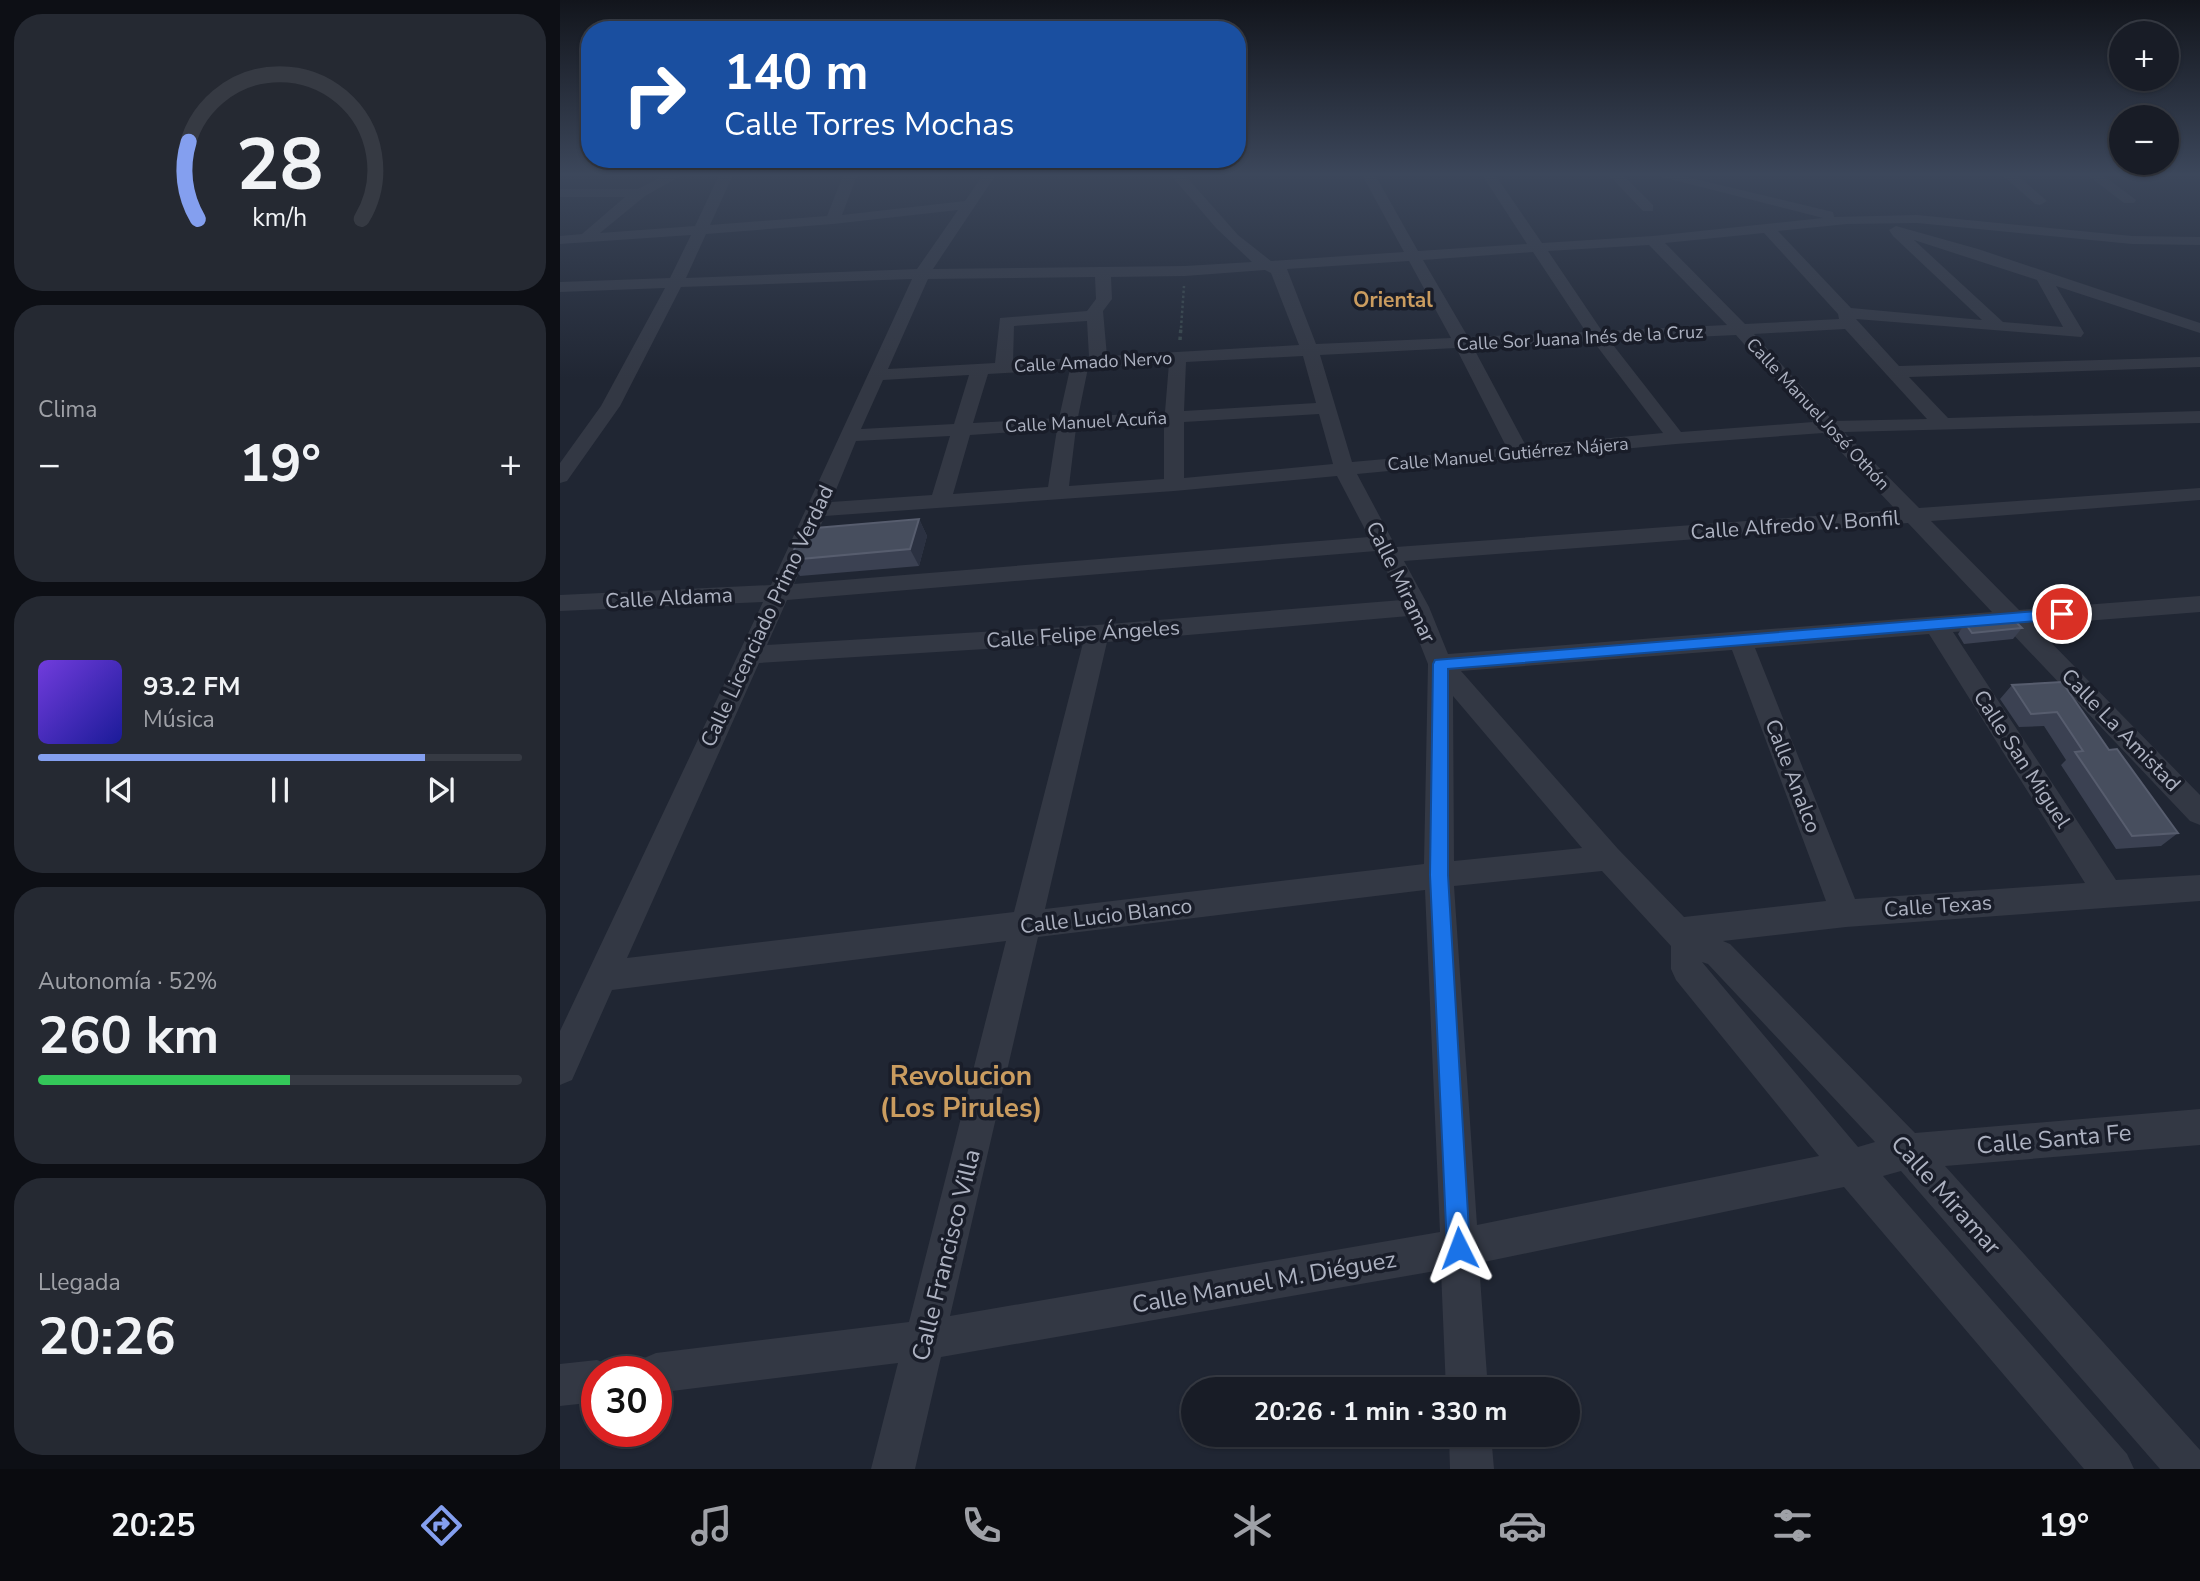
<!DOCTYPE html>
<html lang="es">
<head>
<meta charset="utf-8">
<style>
  :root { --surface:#181c26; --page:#252932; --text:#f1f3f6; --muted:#9fa1a7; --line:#363a43; --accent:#849fef }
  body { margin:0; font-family:"Nunito Sans",sans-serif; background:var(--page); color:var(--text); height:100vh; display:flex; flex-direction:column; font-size:26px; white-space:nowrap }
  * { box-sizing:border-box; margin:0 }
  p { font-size:23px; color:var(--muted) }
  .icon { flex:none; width:38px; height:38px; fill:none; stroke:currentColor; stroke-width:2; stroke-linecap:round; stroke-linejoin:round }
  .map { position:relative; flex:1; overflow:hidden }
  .side { display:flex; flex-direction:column; gap:14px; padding:14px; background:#0d0f15; width:560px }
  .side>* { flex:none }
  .hud { position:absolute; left:21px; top:21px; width:665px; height:147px; border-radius:28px; box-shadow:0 2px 5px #0004,0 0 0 2px var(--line); background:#1a4fa0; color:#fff; overflow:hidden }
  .fabs { position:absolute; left:1549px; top:21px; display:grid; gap:14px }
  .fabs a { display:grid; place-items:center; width:70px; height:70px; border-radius:50%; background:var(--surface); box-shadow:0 2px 5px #0004,0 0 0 2px var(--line); font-size:35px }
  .speed { position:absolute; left:21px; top:1356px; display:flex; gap:14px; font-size:35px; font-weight:700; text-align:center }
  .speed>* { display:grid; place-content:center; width:91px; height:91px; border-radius:50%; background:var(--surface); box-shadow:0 2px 5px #0004,0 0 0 2px var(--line); line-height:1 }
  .speed .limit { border:10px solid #d22; background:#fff; color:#111 }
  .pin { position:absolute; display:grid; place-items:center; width:60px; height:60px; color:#fff; margin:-30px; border:4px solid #fff; border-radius:50%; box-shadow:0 2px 7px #0007 }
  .me { position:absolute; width:77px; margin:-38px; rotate:357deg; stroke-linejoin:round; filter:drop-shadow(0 0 5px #0008) }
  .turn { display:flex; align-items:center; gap:24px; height:147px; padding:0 28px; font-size:32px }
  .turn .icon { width:91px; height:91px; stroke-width:2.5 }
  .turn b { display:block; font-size:49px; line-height:60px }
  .big { font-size:52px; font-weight:700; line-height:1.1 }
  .side .widget { flex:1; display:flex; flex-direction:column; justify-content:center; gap:10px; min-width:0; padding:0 24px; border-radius:28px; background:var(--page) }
  .side .dial { align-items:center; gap:0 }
  .dial svg { height:182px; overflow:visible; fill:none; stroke:var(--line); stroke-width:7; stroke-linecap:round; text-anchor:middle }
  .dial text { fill:var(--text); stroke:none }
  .song { display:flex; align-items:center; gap:21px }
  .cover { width:84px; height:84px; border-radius:10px; background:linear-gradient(135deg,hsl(260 70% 55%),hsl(240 70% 35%)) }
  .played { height:7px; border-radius:4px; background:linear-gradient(90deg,var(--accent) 80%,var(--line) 80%) }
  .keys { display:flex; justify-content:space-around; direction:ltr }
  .heat { display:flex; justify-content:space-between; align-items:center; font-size:38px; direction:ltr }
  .charge { height:10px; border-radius:5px; background:linear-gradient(90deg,#34c759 52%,var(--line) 0) }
  .trip { position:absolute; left:621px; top:1377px; width:399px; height:70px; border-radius:35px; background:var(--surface); box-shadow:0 2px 5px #0004,0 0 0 2px var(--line); font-weight:700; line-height:70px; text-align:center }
  .menu { display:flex; height:112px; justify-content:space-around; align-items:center; background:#0a0b0f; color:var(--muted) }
  .menu .icon { width:49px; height:49px }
  .menu .on { color:var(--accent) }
  .menu b { font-size:32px; color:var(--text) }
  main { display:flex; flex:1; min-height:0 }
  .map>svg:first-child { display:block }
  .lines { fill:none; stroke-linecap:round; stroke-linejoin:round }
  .path-far1 { stroke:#3a494d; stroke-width:2.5; stroke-dasharray:2.5 2.5; stroke-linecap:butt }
  .path { stroke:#3a494d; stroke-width:3.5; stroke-dasharray:3.5 3.5; stroke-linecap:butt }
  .minor { fill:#333844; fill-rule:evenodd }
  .wall { fill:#3b4152 }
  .shaded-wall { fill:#2b3141 }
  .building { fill:#474e5e; stroke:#575d6e; stroke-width:2 }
  .route { fill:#1a73e8; stroke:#114b97; stroke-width:2 }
  .labels { text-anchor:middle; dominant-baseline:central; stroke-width:7; stroke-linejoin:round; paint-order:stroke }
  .far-street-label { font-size:18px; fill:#adb2c1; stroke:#191d29 }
  .far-quarter-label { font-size:21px; font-weight:bold; fill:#ca9c5f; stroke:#191d29 }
  .street-label { font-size:21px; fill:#adb2c1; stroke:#191d29 }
  .near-street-label { font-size:24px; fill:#adb2c1; stroke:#191d29 }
  .near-quarter-label { font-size:28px; font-weight:bold; fill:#ca9c5f; stroke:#191d29 }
</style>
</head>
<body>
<main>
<section class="side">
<div class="widget dial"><svg viewBox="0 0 100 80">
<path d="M14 69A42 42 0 1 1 86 69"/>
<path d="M14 69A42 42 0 0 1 10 35" stroke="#849fef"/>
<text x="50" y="56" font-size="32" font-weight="700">28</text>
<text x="50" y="72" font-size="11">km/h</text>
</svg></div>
<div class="widget"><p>Clima</p>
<div class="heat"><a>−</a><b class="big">19°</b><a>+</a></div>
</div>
<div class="widget">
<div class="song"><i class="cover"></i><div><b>93.2 FM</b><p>Música</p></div></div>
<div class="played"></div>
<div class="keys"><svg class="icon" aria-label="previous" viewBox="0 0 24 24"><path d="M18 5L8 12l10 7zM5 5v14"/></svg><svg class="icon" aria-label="pause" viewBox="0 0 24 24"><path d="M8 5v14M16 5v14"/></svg><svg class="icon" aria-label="next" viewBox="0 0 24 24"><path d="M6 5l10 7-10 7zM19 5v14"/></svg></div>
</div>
<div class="widget"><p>Autonomía · 52%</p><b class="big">260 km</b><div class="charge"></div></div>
<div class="widget"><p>Llegada</p><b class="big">20:26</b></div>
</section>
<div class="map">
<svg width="1640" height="1469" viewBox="0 0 1640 1469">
  <rect width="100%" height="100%" fill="#202633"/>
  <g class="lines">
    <!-- path-far1 -->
    <path class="path-far1" d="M621,328L624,286"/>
    <!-- path -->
    <path class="path" d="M620,340L621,326"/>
    <!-- minor -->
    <g class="minor">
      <path d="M108,173H126L85,196L40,233L135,226L160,173H174L150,225L267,216L284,173H298L282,215L405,201L424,173H437L373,269L625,266L692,262L656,228L609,173H623L678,235L711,261L844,252L801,173H814L858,251L967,244L921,173H934L982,243L1093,236L1263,218L1086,173H1110L1273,212L1274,217L1357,215L1572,236L1640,237V245L1572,244L1357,223L1287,224L1218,231L1291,308L1422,320L1333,236L1329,230L1336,226L1418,249L1640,323V333L1496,286L1524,333L1521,337L1296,319L1339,366L1640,357V367L1349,377L1388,418L1640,411V423L1284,432L1359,508L1640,488V500L1371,521L1459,610L1640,596V612L1474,625L1640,795V825L1630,821L1447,628L1393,632L1556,880L1640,875V901L1286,927L1163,941L1170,944L1355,1133L1640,1109V1145L1385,1166L1640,1450V1469H1600L1341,1171L1323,1176L1567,1454L1574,1469H1524L1284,1187L919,1263L928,1390H886L881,1270L381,1357L355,1469H311L338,1363L96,1393V1372H76L82,1359L96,1353L349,1322L446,941L52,990L12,1080L0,1085V1031L203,602L0,611V595L211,585L352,279L121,287L60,406L7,481L0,483V463L41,406L105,288L0,292V282L110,278L131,235L0,244V236L22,234L65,197H0V189H78ZM398,210L357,269L126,278L146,234L273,224ZM1204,233L1278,314L1279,319L1185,324L1105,243ZM1354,240L1477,280L1503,327L1443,322ZM1089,245L1167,325L1042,331L988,251ZM973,252L1026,332L908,337L863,260ZM849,261L891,338L756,344L727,269ZM705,270L711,273L739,345L547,356L543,311L552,299L551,277L625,276ZM535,277L536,299L527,311L440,318L435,363L328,369L368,279ZM527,321L529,357L453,362L454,326ZM1285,329L1367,419L1273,421L1194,334ZM1176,335L1253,422L1121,432L1050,341ZM1033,341L1103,433L966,446L913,347ZM896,348L947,448L792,462L760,355ZM743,356L756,403L624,411L626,362ZM609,363L605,412L518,417L528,368ZM510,369L499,418L413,423L428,374ZM409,375L394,424L301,429L323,380ZM759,414L773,464L624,478V422ZM604,423V479L509,486L516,428ZM497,429L488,487L393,494L410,435ZM1263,433L1336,510L836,547L797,474L1116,444ZM390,436L372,495L271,502L296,441ZM777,476L809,537L234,584L265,516L614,491ZM1348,523L1432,612L888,654L869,607L844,561ZM816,551L842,600L537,625L207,645L227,600ZM849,616L868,664L864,864L485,909L547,642ZM1369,634L1525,883L1295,899L1195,648ZM523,643L454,912L67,958L199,663ZM1172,650L1266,901L1124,917L1058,849L901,671ZM893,696L1022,848L894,861ZM1042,871L1111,946V969L1116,980L1259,1156L917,1225L894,886ZM865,890L880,1232L390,1316L478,937ZM1142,962L1148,964L1315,1142L1298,1147Z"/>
      <path d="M1047,173H1061L1093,205V211H1083Z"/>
      <path d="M1440,173H1455L1487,201L1480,205L1475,204Z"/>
      <path d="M1525,173H1540L1576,200L1574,203H1564Z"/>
      <path d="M37,1360L52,1366L54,1372H37V1402L0,1406V1364Z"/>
      <path d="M889,1435H931L934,1469H890Z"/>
    </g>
  </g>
  <!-- wall -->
  <g class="wall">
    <path d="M359,519L367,536L359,566L240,576L229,560Z"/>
    <path d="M1405,623L1462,628L1453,639L1404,644L1398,634Z"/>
    <path d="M1502,682L1549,750L1618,833L1601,846L1556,849L1501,765L1506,760L1484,726L1459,727L1440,699L1452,685Z"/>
  </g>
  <!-- shaded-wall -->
  <path class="shaded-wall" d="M359,519L367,536L359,566L350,549Z"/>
  <!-- building -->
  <g class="building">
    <path d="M359,519L350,549L229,560L244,529Z"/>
    <path d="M1454,620L1462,628L1412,633L1405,623Z"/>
    <path d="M1502,682L1549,750L1557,749L1618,833L1572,836L1515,752L1523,751L1497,712L1471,714L1452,685Z"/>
  </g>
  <!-- sky -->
  <linearGradient id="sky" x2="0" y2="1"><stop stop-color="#12151c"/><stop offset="0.46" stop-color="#3c475b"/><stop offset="1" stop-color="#3c475b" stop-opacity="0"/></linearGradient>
  <rect width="1640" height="379" fill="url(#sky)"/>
  <!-- route -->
  <path class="route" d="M1502,609L1509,614L1502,619L888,669V875L910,1248L907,1256L899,1260L890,1256L887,1248L870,875L873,664L875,660Z"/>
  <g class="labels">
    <!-- far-street labels -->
    <g class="far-street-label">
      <text transform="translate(1020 338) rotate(-3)">Calle Sor Juana Inés de la Cruz</text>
      <text transform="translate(533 362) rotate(-3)">Calle Amado Nervo</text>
      <text transform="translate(1258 414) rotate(47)">Calle Manuel José Othón</text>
      <text transform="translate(526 422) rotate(-3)">Calle Manuel Acuña</text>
      <text transform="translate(948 454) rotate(-5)">Calle Manuel Gutiérrez Nájera</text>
    </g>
    <!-- far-quarter labels -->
    <g class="far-quarter-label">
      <text x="833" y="300">Oriental</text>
    </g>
    <!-- street labels -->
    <g class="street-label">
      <text transform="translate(1235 525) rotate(-4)">Calle Alfredo V. Bonfil</text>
      <text transform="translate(841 582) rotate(64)">Calle Miramar</text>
      <text transform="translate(109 598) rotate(-3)">Calle Aldama</text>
      <text transform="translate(207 616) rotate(-65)">Calle Licenciado Primo Verdad</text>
      <text transform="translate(523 634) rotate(-4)">Calle Felipe Ángeles</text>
      <text transform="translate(1561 730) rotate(46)">Calle La Amistad</text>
      <text transform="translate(1462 759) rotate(57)">Calle San Miguel</text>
      <text transform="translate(1233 776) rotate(69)">Calle Analco</text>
      <text transform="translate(1378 906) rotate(-4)">Calle Texas</text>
      <text transform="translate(546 916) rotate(-7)">Calle Lucio Blanco</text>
    </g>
    <!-- near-street labels -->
    <g class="near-street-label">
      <text transform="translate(1494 1139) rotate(-5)">Calle Santa Fe</text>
      <text transform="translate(1386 1195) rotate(48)">Calle Miramar</text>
      <text transform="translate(386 1255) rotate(-76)">Calle Francisco Villa</text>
      <text transform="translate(704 1282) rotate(-10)">Calle Manuel M. Diéguez</text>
    </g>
    <!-- near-quarter labels -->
    <g class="near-quarter-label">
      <text x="401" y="1076">Revolucion<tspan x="401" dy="32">(Los Pirules)</tspan></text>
    </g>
  </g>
</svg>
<div class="fabs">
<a>+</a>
<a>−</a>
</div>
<div class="speed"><div class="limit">30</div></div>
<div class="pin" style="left:1502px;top:614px;background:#d93025"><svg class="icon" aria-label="arrive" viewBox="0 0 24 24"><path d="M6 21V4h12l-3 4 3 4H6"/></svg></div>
<svg class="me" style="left:899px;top:1248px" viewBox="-20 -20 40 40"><path d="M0-17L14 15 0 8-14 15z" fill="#1a73e8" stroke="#fff" stroke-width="4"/></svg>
<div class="trip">20:26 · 1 min · 330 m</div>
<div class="hud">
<div class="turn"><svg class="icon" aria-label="right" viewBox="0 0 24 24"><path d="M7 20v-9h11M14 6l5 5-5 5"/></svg><div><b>140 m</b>Calle Torres Mochas</div></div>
</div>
</div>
</main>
<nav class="menu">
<b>20:25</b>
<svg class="icon on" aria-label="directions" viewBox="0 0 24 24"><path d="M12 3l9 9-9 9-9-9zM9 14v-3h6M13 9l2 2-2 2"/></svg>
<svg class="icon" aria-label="music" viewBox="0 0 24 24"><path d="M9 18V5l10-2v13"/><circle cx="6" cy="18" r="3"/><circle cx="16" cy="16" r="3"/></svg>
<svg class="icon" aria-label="phone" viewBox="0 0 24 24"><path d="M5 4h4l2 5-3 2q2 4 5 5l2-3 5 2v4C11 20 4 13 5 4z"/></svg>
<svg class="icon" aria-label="climate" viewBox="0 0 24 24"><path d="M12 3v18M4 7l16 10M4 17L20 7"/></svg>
<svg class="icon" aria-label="car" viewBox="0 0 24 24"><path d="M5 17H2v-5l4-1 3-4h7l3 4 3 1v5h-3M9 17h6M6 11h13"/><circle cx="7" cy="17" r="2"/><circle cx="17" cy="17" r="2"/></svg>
<svg class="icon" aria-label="filters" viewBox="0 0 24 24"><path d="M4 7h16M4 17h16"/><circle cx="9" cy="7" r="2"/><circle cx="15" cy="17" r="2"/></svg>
<b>19°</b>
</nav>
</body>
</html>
